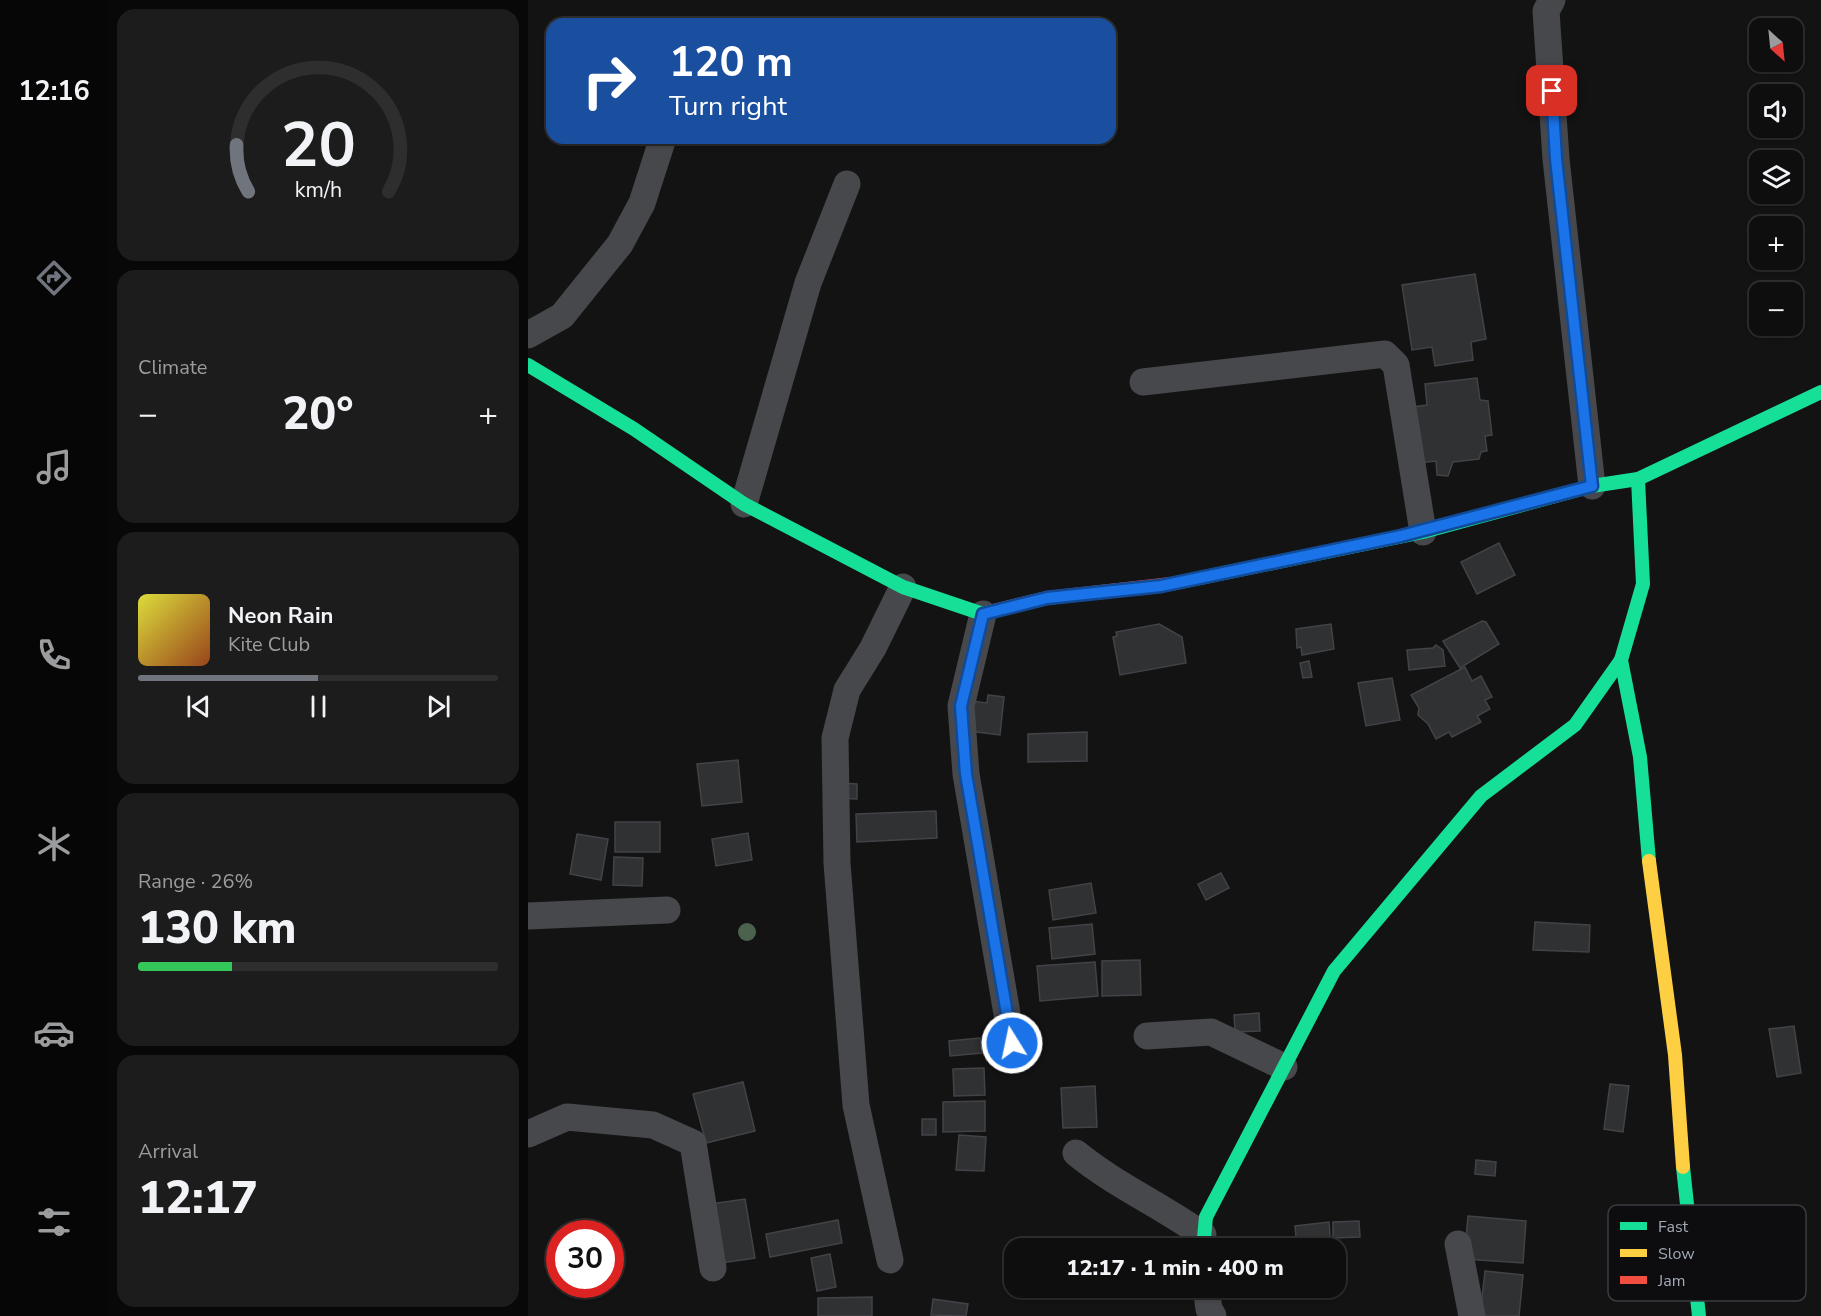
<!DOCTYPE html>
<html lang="en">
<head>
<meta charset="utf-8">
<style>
  :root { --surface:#0e0e0e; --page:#1c1c1c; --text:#f1f3f6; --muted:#9b9c9e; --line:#2e2e2e; --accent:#70747d }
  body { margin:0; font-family:"Nunito Sans",sans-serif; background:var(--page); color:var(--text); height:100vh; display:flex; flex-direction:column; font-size:22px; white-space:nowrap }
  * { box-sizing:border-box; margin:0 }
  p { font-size:20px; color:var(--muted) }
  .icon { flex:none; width:33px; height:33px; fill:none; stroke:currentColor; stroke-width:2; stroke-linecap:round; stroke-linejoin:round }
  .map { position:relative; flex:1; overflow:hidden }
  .details { display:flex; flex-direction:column; gap:9px; padding:9px; background:#080808; width:420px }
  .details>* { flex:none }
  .banner { position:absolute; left:18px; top:18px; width:570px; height:126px; border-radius:18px; box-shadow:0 2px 4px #0004,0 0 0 2px var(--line); background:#1a4fa0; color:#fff; overflow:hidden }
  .needle { width:39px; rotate:153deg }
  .buttons { position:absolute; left:1221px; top:18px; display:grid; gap:12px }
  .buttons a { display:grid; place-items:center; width:54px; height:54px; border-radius:12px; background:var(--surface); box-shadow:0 2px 4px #0004,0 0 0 2px var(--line); font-size:30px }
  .speed { position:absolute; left:18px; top:1220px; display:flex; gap:12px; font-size:30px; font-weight:700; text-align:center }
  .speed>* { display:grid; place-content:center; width:78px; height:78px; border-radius:50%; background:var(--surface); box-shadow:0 2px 4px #0004,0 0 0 2px var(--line); line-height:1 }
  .speed .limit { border:9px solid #d22; background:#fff; color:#111 }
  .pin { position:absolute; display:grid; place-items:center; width:51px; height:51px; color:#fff; margin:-26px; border-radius:12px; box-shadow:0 3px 9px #0006 }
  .me { position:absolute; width:66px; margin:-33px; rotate:350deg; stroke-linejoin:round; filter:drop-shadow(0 0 4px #0008) }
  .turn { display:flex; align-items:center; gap:21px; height:126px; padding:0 24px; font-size:27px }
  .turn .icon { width:78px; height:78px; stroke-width:2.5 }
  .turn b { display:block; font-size:42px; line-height:51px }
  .big { font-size:45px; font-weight:800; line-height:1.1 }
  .details .tile { flex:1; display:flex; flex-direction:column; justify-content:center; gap:9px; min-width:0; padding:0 21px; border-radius:18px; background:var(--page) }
  .details .dial { align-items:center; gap:0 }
  .dial svg { height:156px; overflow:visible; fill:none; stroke:var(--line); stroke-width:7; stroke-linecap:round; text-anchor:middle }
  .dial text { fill:var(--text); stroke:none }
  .song { display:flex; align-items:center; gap:18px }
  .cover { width:72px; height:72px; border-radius:9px; background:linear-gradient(135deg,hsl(60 70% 55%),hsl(20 70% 35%)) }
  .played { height:6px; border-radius:3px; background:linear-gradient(90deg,var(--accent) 50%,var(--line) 50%) }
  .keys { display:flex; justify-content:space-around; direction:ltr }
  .heat { display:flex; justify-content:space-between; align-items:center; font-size:33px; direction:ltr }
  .charge { height:9px; border-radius:4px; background:linear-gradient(90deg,#34c759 26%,var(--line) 0) }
  .trip { position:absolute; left:476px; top:1238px; width:342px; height:60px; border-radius:18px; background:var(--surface); box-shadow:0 2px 4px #0004,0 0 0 2px var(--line); font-weight:800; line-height:60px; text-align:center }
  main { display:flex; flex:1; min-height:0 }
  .menu { display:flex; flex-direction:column; width:108px; justify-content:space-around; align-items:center; background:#060606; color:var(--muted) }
  .menu .icon { width:42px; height:42px }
  .menu .selected { color:var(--accent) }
  .menu b { font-size:27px; color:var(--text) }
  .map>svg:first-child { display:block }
  .building { fill:#303133; stroke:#414347; stroke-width:1.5 }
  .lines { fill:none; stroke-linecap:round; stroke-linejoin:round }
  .street { stroke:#47484c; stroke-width:27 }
  .fast { stroke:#16e098; stroke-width:14 }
  .slow { stroke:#ffcf43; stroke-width:14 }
  .jam { stroke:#f24e42; stroke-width:14 }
  .tree { fill:#4b624c }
  .route-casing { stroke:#114b97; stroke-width:15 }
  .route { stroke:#1a73e8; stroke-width:10 }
  .key { fill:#0d0d0f; stroke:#3a3c41; stroke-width:1.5 }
  .key-label { font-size:16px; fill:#a2a9b6 }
</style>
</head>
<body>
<main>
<nav class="menu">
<b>12:16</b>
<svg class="icon selected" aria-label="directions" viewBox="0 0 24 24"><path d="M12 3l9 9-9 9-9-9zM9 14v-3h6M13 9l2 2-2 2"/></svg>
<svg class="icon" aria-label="music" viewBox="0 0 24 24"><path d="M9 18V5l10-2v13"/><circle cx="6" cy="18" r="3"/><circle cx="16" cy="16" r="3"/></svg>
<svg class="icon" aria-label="phone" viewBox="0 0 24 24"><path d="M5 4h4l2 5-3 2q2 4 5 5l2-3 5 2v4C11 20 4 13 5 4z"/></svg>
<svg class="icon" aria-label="climate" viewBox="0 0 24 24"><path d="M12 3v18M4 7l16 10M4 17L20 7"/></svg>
<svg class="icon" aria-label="car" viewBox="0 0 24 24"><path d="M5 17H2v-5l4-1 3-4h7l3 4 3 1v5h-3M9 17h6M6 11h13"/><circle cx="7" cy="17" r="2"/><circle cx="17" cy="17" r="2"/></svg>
<svg class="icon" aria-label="filters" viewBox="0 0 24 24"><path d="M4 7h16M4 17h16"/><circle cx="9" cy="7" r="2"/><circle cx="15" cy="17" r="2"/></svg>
</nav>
<section class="details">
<div class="tile dial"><svg viewBox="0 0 100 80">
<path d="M14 69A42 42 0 1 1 86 69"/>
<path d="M14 69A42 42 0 0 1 8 45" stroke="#70747d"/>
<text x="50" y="56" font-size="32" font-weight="700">20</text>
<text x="50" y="72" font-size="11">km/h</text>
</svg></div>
<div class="tile"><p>Climate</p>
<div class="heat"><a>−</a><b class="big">20°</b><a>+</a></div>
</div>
<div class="tile">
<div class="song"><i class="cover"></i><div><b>Neon Rain</b><p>Kite Club</p></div></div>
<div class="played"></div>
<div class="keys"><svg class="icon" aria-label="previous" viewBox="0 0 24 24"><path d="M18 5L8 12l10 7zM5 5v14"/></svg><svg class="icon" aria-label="pause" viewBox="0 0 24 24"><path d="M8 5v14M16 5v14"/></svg><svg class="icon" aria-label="next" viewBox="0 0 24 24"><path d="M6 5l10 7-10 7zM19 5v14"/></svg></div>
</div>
<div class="tile"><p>Range · 26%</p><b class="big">130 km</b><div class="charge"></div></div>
<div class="tile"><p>Arrival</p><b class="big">12:17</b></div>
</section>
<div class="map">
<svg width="1293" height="1316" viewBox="0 0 1293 1316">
  <rect width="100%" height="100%" fill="#131313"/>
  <!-- building -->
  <g class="building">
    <path d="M947,274L958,339L943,342L945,360L907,366L904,347L884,350L874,285Z"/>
    <path d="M949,378L952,400L960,401L964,435L957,436L959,451L953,452L951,459L925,462L920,476L909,475L908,461L891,463L884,407L899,405L897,384Z"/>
    <path d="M971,543L987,575L949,594L933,562Z"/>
    <path d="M954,621L958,622L971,644L932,668L915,641Z"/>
    <path d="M631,624L654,637L658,663L592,675L585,637L589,636L588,632Z"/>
    <path d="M803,624L806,649L774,655L773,647L769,648L768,629Z"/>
    <path d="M908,645L915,650L917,666L881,670L879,650L905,648Z"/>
    <path d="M781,661L784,677L775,678L772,663Z"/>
    <path d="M937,667L944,681L953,676L964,697L957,700L962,709L949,716L953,722L924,737L921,732L908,739L900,724L890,715L891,708L883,695Z"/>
    <path d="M864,678L872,720L838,726L830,683Z"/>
    <path d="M460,695L476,697L472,735L441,731L444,701L459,703Z"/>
    <path d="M559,732V761L500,762V734Z"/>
    <path d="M210,760L214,802L174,806L169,764Z"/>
    <path d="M311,783L329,784V799L310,798Z"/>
    <path d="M408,811L409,838L329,842L328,814Z"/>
    <rect x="87" y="822" width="45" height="30"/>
    <path d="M220,833L224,860L188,866L184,839Z"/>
    <path d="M49,834L80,839L73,880L42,874Z"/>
    <path d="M86,857L115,858L114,886L85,885Z"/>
    <path d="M693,873L701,888L678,900L670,884Z"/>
    <path d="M563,883L568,913L525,920L521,890Z"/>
    <path d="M1007,922L1062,925L1061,952L1005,950Z"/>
    <path d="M564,924L567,954L524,959L521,928Z"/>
    <path d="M612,960L613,995L574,996V961Z"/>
    <path d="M567,962L570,996L512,1001L509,966Z"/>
    <path d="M731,1013L732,1031L707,1032L706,1015Z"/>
    <path d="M1266,1026L1273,1073L1249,1077L1241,1029Z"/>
    <path d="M452,1038L454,1053L422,1056L421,1041Z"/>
    <path d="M456,1068L457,1095L426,1096L425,1069Z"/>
    <path d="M215,1082L227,1131L178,1143L165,1094Z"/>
    <path d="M1082,1084L1101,1086L1095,1132L1076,1129Z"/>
    <path d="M567,1086L569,1127L535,1128L533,1088Z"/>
    <path d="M457,1101V1131L415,1132V1102Z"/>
    <rect x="394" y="1119" width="14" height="16"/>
    <path d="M431,1135L458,1137L456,1171L428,1170Z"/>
    <path d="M948,1160L968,1162L967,1176L947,1174Z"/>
    <path d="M217,1199L227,1258L186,1264L176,1205Z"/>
    <path d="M940,1216L998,1221L995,1263L936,1259Z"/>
    <path d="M310,1220L314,1243L242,1257L238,1234Z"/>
    <path d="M831,1221L832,1237L805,1238V1222Z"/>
    <path d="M801,1222L803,1248H769L767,1226Z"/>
    <path d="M302,1254L308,1287L289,1291L283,1258Z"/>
    <path d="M957,1271L995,1275L991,1316H952Z"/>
    <path d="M344,1297V1316H290V1298Z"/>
    <path d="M405,1299L440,1304L438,1316L403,1315Z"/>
  </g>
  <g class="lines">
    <!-- street -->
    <g class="street">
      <path d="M1024,0L1018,11L1028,159L1064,486"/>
      <path d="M0,335L34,316L92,244L114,203L135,138"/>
      <path d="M615,382L857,354L868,365L895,532"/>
      <path d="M216,504L280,283L319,184"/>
      <path d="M455,614L433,706L438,774L484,1043"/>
      <path d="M0,916L139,910"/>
      <path d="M619,1036L683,1032L756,1067"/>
      <path d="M0,1134L39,1117L125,1125L165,1143L185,1268"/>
      <path d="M548,1153C587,1185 633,1205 675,1235"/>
      <path d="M930,1244L944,1316"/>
      <path d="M362,1260L328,1105L309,863L307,738L319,690L345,648L375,587"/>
      <path d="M678,1287L681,1309L685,1316"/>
    </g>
    <!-- fast -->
    <g class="fast">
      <path d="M0,365L106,429L216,504L375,587L455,614L461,612"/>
      <path d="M1110,479L1115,584L1093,660L1112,757L1121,861"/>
      <path d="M643,584L895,532L1064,486L1110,479L1293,392"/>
      <path d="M1155,1167L1171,1316"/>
      <path d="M675,1248L678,1217L806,971L953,796L1047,725L1093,660"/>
    </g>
    <!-- slow -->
    <path class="slow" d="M1121,861L1147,1055L1155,1167"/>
    <!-- jam -->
    <path class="jam" d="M461,612L519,598L643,584"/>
  </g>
  <!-- trees -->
  <circle class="tree" cx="219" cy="932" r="9"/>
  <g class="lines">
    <!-- route casing -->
    <g class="route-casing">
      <path id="route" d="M484,1043L438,774L433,706L455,614L519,598L633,586L873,536L1064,486L1028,159L1024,91"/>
    </g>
    <!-- route -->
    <use href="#route" class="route"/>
  </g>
  <!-- legend -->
  <rect x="1080" y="1205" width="198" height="96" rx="9" class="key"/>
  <rect x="1092" y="1222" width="27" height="8" fill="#16e098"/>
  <rect x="1092" y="1249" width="27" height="8" fill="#ffcf43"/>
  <rect x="1092" y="1276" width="27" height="8" fill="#f24e42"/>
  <g class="key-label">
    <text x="1130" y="1232">Fast</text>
    <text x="1130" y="1259">Slow</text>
    <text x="1130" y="1286">Jam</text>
  </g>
</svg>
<div class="buttons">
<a><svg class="needle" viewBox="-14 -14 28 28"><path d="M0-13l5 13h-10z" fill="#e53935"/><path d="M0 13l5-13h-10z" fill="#9b9c9e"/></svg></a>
<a><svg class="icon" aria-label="sound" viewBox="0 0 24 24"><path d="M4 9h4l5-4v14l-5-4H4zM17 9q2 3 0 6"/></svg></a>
<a><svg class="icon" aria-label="layers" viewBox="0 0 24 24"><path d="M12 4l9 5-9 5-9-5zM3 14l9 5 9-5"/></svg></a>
<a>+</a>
<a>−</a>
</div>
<div class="speed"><div class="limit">30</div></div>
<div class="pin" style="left:1024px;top:91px;background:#d93025"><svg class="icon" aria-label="arrive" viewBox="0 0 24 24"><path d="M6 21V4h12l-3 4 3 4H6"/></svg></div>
<svg class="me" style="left:484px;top:1043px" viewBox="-20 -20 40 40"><circle r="17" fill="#1a73e8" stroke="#fff" stroke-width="3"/><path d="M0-11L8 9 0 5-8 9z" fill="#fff"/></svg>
<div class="trip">12:17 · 1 min · 400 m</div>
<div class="banner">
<div class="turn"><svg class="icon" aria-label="right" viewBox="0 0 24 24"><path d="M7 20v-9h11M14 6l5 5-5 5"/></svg><div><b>120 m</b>Turn right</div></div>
</div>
</div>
</main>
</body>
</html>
